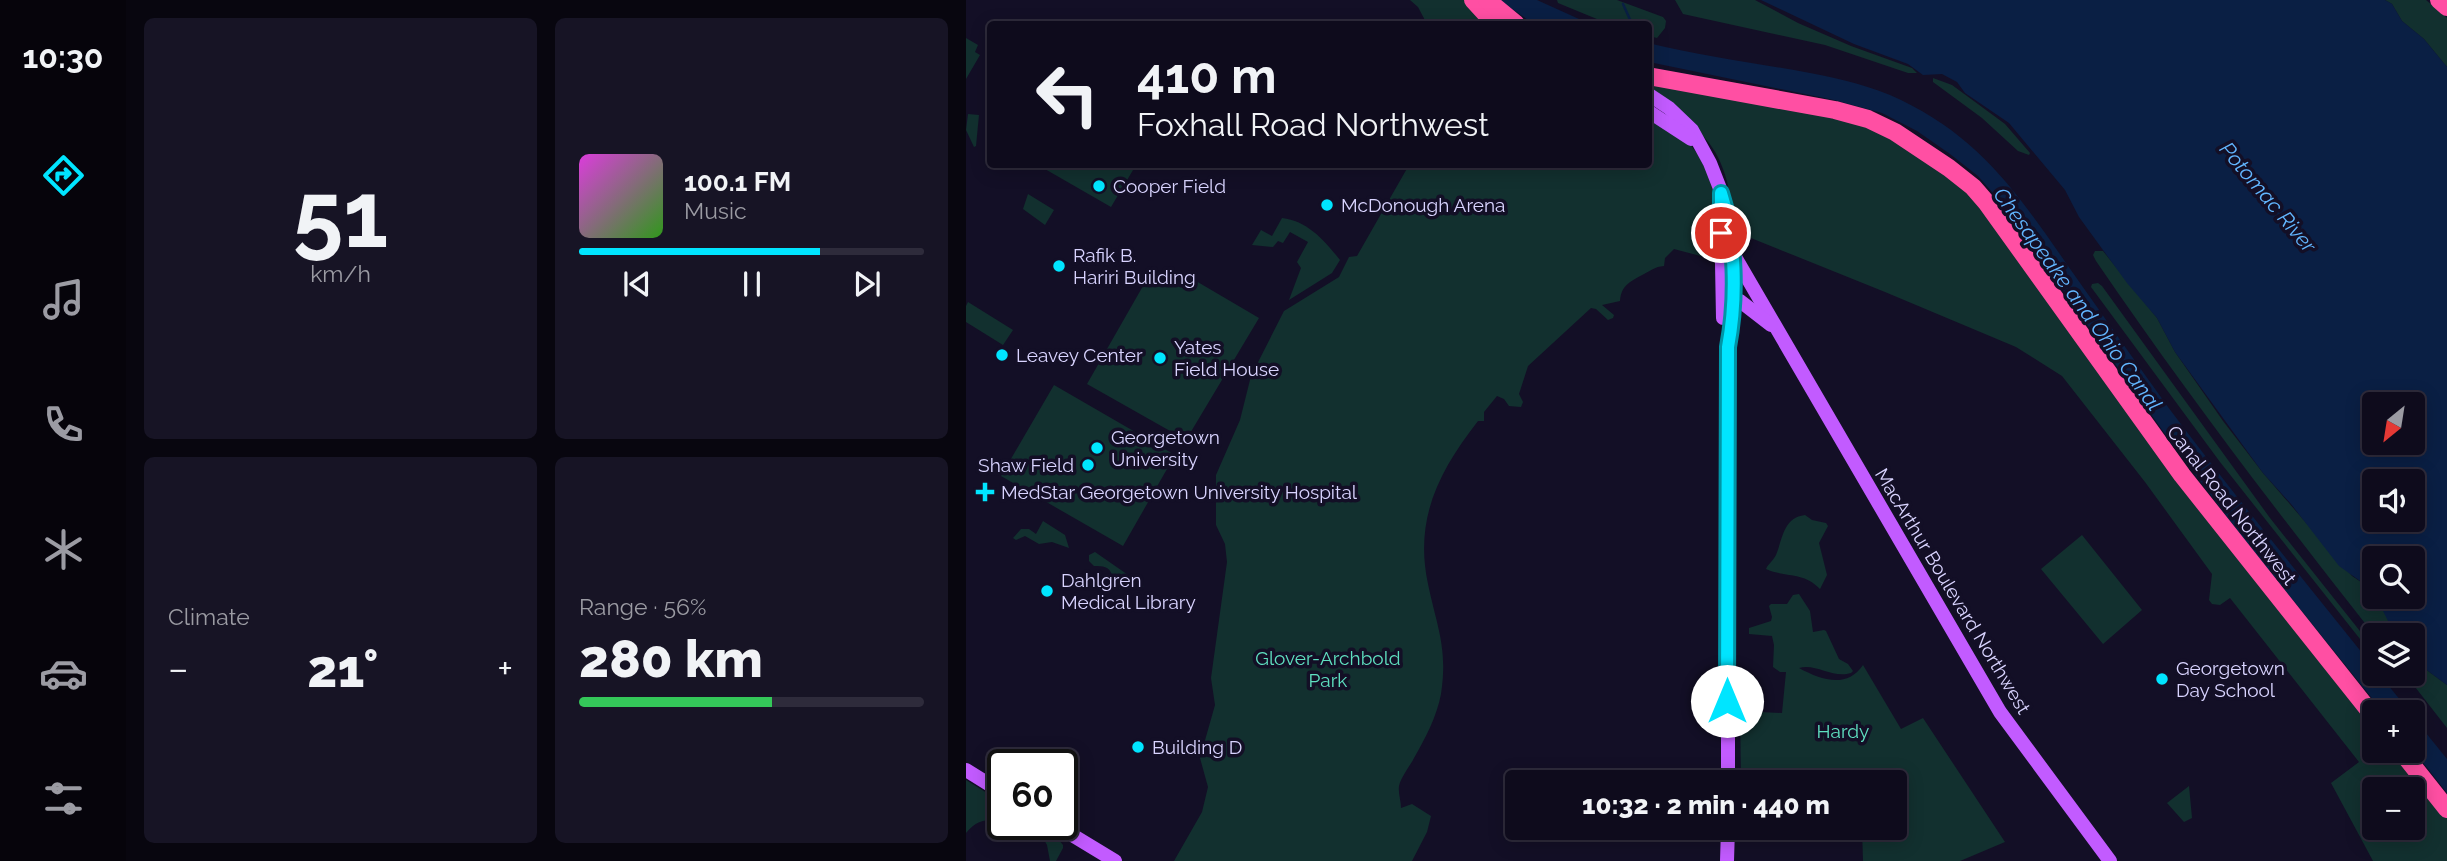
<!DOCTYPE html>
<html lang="en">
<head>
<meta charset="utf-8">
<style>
  :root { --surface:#0e0b1c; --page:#171425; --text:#f1f3f6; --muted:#9b9ba3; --line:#2e2b3b; --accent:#00e5ff }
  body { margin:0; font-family:Raleway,sans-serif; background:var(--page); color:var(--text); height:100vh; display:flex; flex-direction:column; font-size:26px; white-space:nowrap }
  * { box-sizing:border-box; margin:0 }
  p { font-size:23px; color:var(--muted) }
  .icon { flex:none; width:38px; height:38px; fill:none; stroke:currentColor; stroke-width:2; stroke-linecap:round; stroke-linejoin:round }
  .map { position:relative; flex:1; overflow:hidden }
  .drawer { display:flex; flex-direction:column; gap:18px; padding:18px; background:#08060f; width:840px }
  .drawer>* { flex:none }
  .hud { position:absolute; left:21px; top:21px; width:665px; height:147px; border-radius:7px; box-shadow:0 4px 18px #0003,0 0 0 2px var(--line); background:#0e0b1c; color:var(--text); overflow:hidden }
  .needle { width:46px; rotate:210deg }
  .controls { position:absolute; left:1396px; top:392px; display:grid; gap:14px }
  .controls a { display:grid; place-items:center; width:63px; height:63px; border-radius:7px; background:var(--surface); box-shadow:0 4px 18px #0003,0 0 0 2px var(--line); font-size:35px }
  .speed { position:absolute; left:21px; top:749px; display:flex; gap:14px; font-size:35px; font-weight:700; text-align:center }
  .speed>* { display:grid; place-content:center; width:91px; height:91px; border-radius:50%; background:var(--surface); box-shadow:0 4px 18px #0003,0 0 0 2px var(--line); line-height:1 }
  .speed .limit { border:4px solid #111; border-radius:10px; background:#fff; color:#111 }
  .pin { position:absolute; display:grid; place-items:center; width:60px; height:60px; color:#fff; margin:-30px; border:4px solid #fff; border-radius:50%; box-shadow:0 2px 7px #0007 }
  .me { position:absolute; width:77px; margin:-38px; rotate:0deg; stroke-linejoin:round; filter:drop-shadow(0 0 5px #0008) }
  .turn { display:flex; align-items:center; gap:24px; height:147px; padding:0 35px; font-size:32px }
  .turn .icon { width:91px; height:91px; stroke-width:2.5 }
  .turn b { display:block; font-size:49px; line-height:60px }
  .big { font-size:52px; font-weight:800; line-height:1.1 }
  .drawer .card { flex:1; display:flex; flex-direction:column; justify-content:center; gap:10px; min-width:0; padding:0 24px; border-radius:10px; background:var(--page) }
  .drawer .dial { align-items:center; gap:0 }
  .dial b { font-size:91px; line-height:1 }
  .song { display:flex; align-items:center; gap:21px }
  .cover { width:84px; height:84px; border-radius:10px; background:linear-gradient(135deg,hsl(300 70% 55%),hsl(110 70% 35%)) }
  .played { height:7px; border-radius:4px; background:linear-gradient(90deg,var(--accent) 70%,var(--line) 70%) }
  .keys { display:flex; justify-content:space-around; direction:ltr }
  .heat { display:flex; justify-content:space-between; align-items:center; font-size:38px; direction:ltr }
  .charge { height:10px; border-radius:5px; background:linear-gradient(90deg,#34c759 56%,var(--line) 0) }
  .drawer .tiles { flex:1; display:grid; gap:18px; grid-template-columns:repeat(2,1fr) }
  .trip { position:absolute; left:539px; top:770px; width:402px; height:70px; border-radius:7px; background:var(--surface); box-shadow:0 4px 18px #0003,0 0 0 2px var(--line); font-weight:800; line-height:70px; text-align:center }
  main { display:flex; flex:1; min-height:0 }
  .menu { display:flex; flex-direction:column; width:126px; justify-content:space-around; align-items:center; background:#06040b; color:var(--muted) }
  .menu .icon { width:49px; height:49px }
  .menu .selected { color:var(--accent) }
  .menu b { font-size:32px; color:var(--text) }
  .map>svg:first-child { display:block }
  .green { fill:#12302f; fill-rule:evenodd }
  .water { fill:#0a1f44; fill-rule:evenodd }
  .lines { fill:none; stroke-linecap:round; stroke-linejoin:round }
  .stream { stroke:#0a1f44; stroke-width:2.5 }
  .major { stroke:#c25bff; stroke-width:14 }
  .highway { stroke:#ff4fa3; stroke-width:18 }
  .route-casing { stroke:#0095a6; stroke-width:18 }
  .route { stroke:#00e5ff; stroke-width:12 }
  .poi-dot { fill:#00e5ff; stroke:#130f26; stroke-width:2.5 }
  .labels { text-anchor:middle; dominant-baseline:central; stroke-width:7; stroke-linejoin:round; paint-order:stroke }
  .poi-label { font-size:19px; fill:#d9d4ff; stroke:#130f26; text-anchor:start }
  .street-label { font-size:19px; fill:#d9d4ff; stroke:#130f26 }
  .park-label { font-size:19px; fill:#5fe0c0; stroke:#130f26 }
  .water-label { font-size:21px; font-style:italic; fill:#62b6ff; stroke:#130f26 }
</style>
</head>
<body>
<main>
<nav class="menu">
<b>10:30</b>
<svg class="icon selected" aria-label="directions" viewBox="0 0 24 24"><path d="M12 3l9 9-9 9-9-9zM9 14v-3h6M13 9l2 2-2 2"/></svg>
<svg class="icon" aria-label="music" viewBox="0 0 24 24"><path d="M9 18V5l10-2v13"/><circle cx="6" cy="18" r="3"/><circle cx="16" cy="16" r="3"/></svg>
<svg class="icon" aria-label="phone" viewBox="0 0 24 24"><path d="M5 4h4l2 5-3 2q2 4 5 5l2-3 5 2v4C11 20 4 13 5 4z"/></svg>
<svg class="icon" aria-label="climate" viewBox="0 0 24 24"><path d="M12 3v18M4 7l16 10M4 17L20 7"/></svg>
<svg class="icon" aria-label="car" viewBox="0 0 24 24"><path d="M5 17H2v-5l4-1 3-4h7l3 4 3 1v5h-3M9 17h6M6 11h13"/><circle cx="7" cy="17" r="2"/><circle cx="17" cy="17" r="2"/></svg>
<svg class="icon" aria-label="filters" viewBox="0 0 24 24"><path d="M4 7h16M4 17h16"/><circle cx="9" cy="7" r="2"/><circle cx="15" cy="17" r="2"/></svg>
</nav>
<section class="drawer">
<div class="tiles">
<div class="card dial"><b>51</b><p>km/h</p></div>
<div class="card">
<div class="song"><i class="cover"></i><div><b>100.1 FM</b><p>Music</p></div></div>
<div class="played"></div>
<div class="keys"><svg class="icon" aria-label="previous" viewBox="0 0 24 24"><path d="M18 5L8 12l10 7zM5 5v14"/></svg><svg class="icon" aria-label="pause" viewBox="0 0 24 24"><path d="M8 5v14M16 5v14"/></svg><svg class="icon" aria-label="next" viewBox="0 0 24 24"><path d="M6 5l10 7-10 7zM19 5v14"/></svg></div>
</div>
<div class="card"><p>Climate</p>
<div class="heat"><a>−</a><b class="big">21°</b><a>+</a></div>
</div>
<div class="card"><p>Range · 56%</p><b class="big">280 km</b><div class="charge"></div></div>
</div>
</section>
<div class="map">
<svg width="1481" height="861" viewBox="0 0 1481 861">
  <rect width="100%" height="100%" fill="#130f26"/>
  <!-- green -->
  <g class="green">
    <path d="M444,0H504L526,24H461L452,7Z"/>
    <path d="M591,0H651L697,17L700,21L699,28L691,38L683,36L682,24H643L592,3Z"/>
    <path d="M709,0H789L832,23L885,46L946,68L951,73H942L859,45L717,14Z"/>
    <path d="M1419,0H1460L1481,18V67L1458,39L1436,21L1426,4Z"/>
    <path d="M0,38L12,45L9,52L14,55L0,79Z"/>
    <path d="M967,78L986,85L1039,124L1064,153L1063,155L1052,151L1016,118L967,82Z"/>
    <path d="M682,83L897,122L994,182L1409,726V751H1429L1481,816V861H1407L1365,783L1393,762L1264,598L1254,605L1246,604L1243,600L1246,574L1179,482L1096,376L1050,347L919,292L770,232C766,203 762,167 743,143C726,121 703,103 683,86ZM1409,789H1447V828H1409Z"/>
    <path d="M683,113C695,122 708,130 719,140C740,158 749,190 751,216L745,215L746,243L741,253L742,258L708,249L699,258L698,266C688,267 686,270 678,274C665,281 655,285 654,301L636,305L648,315L647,318L642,320L630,309L625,308L562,366L553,394L557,402L555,407L543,406L538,399L531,396L518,412V421H512C473,471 448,519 462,584C471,627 482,648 475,694C471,716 459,739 448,758C444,766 435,777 433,786C432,793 435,801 435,808L446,804L465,816L461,832L446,861H208L236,812L242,787L234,758L249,705L245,678L261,562L259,544L250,525V475L274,420L285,376L318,311L373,277L383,257L391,256L443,165L682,164Z"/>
    <path d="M2,114L13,115L10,146L8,147L0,130Z"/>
    <path d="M72,165L170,164V165L145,207Z"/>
    <path d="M62,194L88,210L79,225L57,209Z"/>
    <path d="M316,218C342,221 359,241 374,260L366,273L323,300L335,268L331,262L342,242L324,232L317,243L312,241L307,247L286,245L295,230L306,236Z"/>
    <path d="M1129,251H1137L1191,318L1209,352L1257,421L1297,473L1386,576L1404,588L1433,635L1409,636C1312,513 1218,390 1130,261L1127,255Z"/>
    <path d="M213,271L293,318L220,440L121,384L181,279L196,287L205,286Z"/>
    <path d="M1132,283L1136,286L1304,518L1409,650V658L1254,462L1125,287L1126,284Z"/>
    <path d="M2,302L47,330L37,345L0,322V306Z"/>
    <path d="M88,385L209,455L157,546L35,476Z"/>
    <path d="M839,515L846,520L860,523L862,526L853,543L861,575L854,589C837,571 820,578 800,569C802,564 807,561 810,555C817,538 817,518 839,515Z"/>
    <path d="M77,521L99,535L103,548L86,542L73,544L59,536L50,540L47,538L55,529H63L70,534Z"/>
    <path d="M1116,535L1176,610L1137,644L1075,569Z"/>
    <path d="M129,552L178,586L177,588L161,582L156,590L145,584L146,575C143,566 137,566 128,566L123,561V555Z"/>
    <path d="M833,594L844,611L847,632L858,630L860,631L873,659L882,664L887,671L885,673C867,679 850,663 833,668C855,680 881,689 897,665L935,729L957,718L1039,842L994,861H897L896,828H929V782H775L774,711L816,713L820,672H814L807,667L808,645L806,636L783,634V628L805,621L806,617L803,606L805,604H821L827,595Z"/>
    <path d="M1447,654L1462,671L1481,685V728L1439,674H1447Z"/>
    <path d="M0,780L37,803V820C21,819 10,820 0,833Z"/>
    <path d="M1223,786L1226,818L1218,822L1201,803Z"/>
    <path d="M53,824H72L91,838L97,845V848L90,861H84L81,845L77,838Z"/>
  </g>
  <!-- water -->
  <g class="water">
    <path d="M533,0H571L624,24H568Z"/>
    <path d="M795,0H1419L1426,4L1436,21L1458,39L1481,67V685L1462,671L1447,654V635H1433L1422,621L1410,597H1447V558H1409V594L1404,588L1373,566L1325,504L1297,473L1209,352L1191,318L1161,283L1113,217L1099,190L1043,123L999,93L991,82L976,74L957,75L942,64L888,44ZM1409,404H1447V443H1409ZM1409,481H1447V520H1409Z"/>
    <path d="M682,43C735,56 790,63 844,73C875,79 906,86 935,100C1018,140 1056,200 1107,273C1139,318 1170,363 1202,407C1269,496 1339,582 1409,669V674H1413L1444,712H1417L1281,543L1209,448L1032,199L1012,176L984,154L951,131L916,113L868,100L683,62Z"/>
    <path d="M1447,717L1481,759V793L1447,750Z"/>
  </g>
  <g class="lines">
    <!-- stream -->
    <path class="stream" d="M657,4L666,24"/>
    <!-- major -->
    <g class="major">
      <path d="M682,94L703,108L726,130L744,163L753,186L763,219L766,237V325L762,347V782"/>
      <path d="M682,111L725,139"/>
      <path d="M755,209L757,318"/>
      <path d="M765,250L1034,712L1144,861"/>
      <path d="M759,294L774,301L805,325"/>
      <path d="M0,770L37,793"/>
      <path d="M88,824L149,861"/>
      <path d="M761,861L762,828"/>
    </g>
    <!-- highway -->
    <g class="highway">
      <path d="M507,0L529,24"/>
      <path d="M521,0L550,24"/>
      <path d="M1473,0L1481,7"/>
      <path d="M682,76L869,110L902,119L929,132L983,168L1007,187L1020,202L1216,475L1409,718"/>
      <path d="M1435,751L1481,809"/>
    </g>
  </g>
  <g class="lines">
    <!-- route casing -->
    <g class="route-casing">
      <path id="route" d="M755,233V193C770,239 771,299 762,347L761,701"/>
    </g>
    <!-- route -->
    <use href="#route" class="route"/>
  </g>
  <!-- markers -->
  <g class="poi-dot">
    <circle cx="133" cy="186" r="7"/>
    <circle cx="361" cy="205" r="7"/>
    <circle cx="93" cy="266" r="7"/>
    <circle cx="36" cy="355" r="7"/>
    <circle cx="194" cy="358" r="7"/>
    <circle cx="131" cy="448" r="7"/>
    <circle cx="122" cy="465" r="7"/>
    <path d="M15.5 481.5h7v7h7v7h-7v7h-7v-7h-7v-7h7z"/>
    <circle cx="81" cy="591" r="7"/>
    <circle cx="1196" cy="679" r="7"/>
    <circle cx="172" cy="747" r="7"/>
  </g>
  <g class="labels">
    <!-- poi labels -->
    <g class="poi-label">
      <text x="147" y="186">Cooper Field</text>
      <text x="375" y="205">McDonough Arena</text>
      <text x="107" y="255">Rafik B.<tspan x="107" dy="22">Hariri Building</tspan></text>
      <text x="208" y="347">Yates<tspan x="208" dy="22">Field House</tspan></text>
      <text x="50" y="355">Leavey Center</text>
      <text x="145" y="437">Georgetown<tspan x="145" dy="22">University</tspan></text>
      <text x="108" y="465" text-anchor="end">Shaw Field</text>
      <text x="35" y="492">MedStar Georgetown University Hospital</text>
      <text x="95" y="580">Dahlgren<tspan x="95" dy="22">Medical Library</tspan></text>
      <text x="1210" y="668">Georgetown<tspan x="1210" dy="22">Day School</tspan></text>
      <text x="186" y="747">Building D</text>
    </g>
    <!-- street labels -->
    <g class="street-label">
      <text transform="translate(1266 505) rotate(52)">Canal Road Northwest</text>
      <text transform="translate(987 591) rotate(59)">MacArthur Boulevard Northwest</text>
    </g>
    <!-- park labels -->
    <g class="park-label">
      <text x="362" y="658">Glover-Archbold<tspan x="362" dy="22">Park</tspan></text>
      <text x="877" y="731">Hardy</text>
    </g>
    <!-- water labels -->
    <g class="water-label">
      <text transform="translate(1302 197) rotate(50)">Potomac River</text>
      <text transform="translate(1112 299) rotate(54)">Chesapeake and Ohio Canal</text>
    </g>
  </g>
</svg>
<div class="controls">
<a><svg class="needle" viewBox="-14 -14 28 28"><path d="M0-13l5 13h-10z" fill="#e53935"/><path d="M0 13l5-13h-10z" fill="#9b9ba3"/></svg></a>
<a><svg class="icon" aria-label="sound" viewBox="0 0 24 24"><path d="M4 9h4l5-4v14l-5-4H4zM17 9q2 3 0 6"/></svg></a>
<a><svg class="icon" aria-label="search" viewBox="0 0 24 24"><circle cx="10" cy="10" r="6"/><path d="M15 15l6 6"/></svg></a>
<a><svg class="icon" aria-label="layers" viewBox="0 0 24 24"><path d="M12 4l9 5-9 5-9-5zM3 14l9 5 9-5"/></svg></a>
<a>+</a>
<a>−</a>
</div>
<div class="speed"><div class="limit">60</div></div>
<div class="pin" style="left:755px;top:233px;background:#d93025"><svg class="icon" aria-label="arrive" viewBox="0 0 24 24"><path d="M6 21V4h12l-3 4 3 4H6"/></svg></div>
<svg class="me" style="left:761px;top:701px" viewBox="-20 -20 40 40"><circle r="19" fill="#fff"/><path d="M0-13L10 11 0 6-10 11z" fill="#00e5ff"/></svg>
<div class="trip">10:32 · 2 min · 440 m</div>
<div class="hud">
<div class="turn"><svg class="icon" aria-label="left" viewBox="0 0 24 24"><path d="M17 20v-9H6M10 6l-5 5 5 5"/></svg><div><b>410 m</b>Foxhall Road Northwest</div></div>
</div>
</div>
</main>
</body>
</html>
